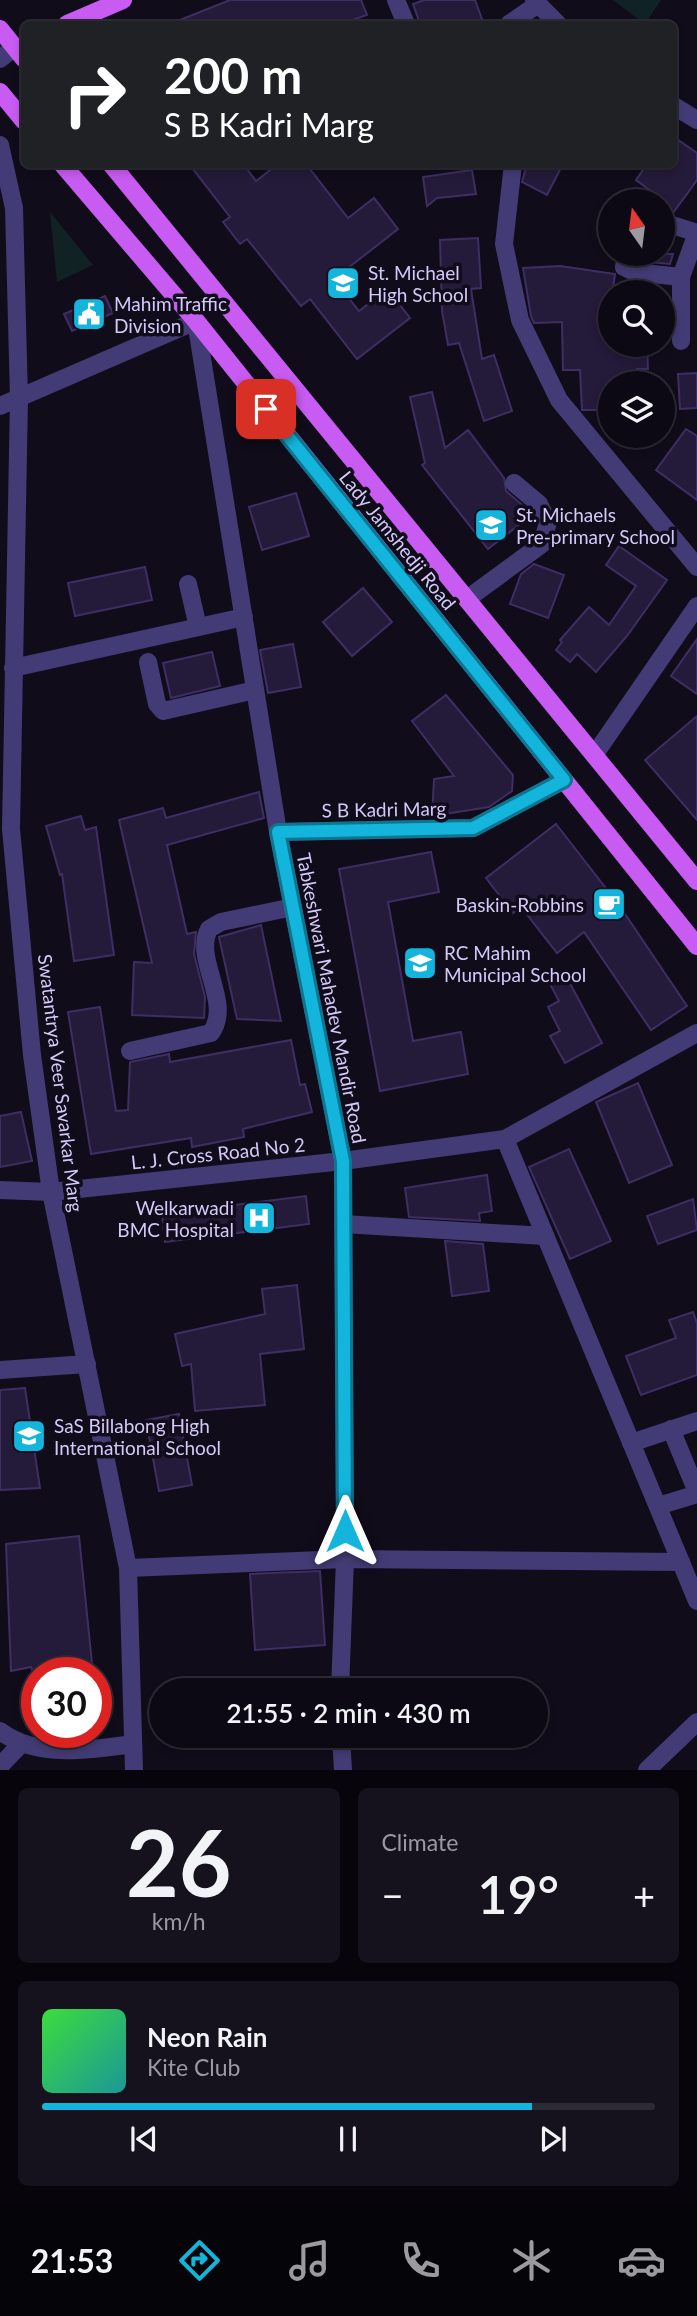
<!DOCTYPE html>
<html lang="en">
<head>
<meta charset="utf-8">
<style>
  :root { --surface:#0c0914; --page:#15121d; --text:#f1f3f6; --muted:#9a9aa0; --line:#2c2a34; --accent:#13b5dd }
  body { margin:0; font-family:Lato,sans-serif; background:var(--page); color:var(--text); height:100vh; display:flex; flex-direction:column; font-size:26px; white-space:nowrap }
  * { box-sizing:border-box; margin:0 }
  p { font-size:23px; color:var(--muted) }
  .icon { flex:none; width:38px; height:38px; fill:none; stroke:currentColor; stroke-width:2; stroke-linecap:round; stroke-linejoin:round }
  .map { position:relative; height:1770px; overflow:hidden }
  .sheet { display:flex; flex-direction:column; gap:18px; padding:18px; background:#07050b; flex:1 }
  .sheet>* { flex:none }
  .hud { position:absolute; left:21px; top:21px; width:656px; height:147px; border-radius:10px; box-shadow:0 4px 10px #0003,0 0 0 2px var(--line); background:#202124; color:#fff; overflow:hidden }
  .needle { width:46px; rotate:346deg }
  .controls { position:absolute; left:598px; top:189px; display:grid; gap:14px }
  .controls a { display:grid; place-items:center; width:77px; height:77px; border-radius:50%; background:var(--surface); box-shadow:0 4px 10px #0003,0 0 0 2px var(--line); font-size:35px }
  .speed { position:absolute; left:21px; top:1657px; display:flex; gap:14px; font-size:35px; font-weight:700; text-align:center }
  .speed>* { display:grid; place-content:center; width:91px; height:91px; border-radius:50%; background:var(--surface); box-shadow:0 4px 10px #0003,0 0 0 2px var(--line); line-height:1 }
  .speed .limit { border:10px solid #d22; background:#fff; color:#111 }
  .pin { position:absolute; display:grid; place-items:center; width:60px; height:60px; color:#fff; margin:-30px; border-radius:14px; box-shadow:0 4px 10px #0006 }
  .me { position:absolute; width:77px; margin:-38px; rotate:0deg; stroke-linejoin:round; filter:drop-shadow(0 0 5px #0008) }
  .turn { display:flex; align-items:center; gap:24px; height:147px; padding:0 28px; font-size:32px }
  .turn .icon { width:91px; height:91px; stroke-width:2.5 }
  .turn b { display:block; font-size:49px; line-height:60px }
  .big { font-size:52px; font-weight:600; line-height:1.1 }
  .sheet .tile { flex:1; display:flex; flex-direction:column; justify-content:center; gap:10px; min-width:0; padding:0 24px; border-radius:10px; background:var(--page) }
  .sheet .dial { align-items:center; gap:0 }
  .dial b { font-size:91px; line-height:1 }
  .song { display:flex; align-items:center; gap:21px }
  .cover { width:84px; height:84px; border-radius:10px; background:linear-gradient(135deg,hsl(120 70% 55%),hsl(180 70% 35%)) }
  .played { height:7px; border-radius:4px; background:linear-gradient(90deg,var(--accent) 80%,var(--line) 80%) }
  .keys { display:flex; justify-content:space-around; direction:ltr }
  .heat { display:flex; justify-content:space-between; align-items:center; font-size:38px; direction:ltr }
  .sheet .tiles { flex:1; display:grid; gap:18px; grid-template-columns:1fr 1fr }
  .tile:last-child { grid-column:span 2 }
  .trip { position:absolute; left:149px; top:1678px; width:399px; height:70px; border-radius:35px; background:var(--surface); box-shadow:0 4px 10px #0003,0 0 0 2px var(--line); font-weight:600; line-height:70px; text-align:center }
  .menu { display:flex; height:112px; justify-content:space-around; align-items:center; background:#050408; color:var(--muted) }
  .menu .icon { width:49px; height:49px }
  .menu .current { color:var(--accent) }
  .menu b { font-size:32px; color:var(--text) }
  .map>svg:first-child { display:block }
  .green { fill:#102224 }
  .building { fill:#241a39; stroke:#3e2e63; stroke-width:2 }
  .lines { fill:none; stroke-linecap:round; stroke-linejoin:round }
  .minor { stroke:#433b75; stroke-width:18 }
  .major { stroke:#c85bf1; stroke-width:18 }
  .route-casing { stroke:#0c7690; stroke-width:18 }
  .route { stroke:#13b5dd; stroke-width:12 }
  .labels { text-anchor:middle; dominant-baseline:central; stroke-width:7; stroke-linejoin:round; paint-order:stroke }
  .poi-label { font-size:19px; fill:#d4cafa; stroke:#100c1a; text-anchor:start }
  .street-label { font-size:19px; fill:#d4cafa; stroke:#100c1a }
</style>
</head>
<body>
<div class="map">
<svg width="697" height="1770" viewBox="0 0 697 1770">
  <rect width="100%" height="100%" fill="#100c1a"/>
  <!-- green -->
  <g class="green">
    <path d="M613,0H661L645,24Z"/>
    <path d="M50,212L93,265L57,282Z"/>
  </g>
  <!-- building -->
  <g class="building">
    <path d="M230,0H361L367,15L341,24H170Z"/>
    <path d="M424,0H475L482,19L466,24H420L413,4Z"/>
    <path d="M674,137L697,153V180L673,213L663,211V200L636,180L647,164H674Z"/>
    <path d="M189,164H243L256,181L278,164H306L348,218L374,198L398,229L334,279L359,311L388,289L410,318L357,359L310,299L301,306L247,239L240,244L223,222L230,217Z"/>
    <path d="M527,164H563L547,195L522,182Z"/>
    <path d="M472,170L476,194L437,198L427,206L423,177Z"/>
    <path d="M478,238L481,288L471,289L482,359L494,355L512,411L484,421L459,343L448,345L442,311L440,240Z"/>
    <path d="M637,254H673L670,264L637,261Z"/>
    <path d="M560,266L615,274L606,342H611V345H647L648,369H637L638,383H611V410H582L580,370H563L562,322L534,323L531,316L523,268Z"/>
    <path d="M105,296L113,313L72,331L64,314Z"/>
    <path d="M697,373V408L680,409L678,374Z"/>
    <path d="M432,392L445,448L468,430L504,478L506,491L529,511V517L488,549L422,465L425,463L410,397Z"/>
    <path d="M686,429L697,436V500L656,470Z"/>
    <path d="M296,493L309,536L262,550L249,507Z"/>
    <path d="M619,546L667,580L627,636L596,672L577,654L570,662L556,650L562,642L560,640L589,607L609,625L636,586L606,565Z"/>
    <path d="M534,564L564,575L548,618L510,604L521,574Z"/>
    <path d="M145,567L152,600L75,616L68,583Z"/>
    <path d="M363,588L392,622L352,656L323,622Z"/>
    <path d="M697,639V694L671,676Z"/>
    <path d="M293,644L301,687L268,693L260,650Z"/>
    <path d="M212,652L220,686L171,698L163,663Z"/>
    <path d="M446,695L513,775L512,791L489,807L432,816L434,779L454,776L412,721Z"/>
    <path d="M697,716V820L645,760Z"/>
    <path d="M259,792L264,818L167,845L187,934L196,932L194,954L205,997L204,1018L132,1015L134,962L152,963L119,820L163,808L166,818Z"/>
    <path d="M81,816L85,830L96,827L114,955L74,961L62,874L60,875L46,826Z"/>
    <path d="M556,824L619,905L687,1006L651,1030L584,932L557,953L521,907L513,913L486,878Z"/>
    <path d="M431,852L439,892L388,902L413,1041L461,1032L468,1074L380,1091L339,869Z"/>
    <path d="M261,925L281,1021L237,1019L219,937Z"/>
    <path d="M566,976L602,1043L565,1063L550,1036L560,1031L548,1007L559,1001L550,984Z"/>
    <path d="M100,1007L116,1111L128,1110L130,1062L169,1054L170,1062L291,1040L300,1085L305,1084L312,1112L243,1129L244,1137L192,1147L191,1138L91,1154L68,1012Z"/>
    <path d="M638,1083L672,1165L629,1183L596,1102Z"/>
    <path d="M21,1112L32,1161L0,1167V1116Z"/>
    <path d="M569,1149L611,1241L570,1259L529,1167Z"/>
    <path d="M487,1175L492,1211L479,1213L480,1221L409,1217L405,1188Z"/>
    <path d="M306,1196L309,1224L165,1242L162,1214Z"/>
    <path d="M693,1199L697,1230L658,1244L647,1216Z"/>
    <path d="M445,1241L483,1244L489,1291L452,1296Z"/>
    <path d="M297,1285L304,1349L260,1354L265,1405L195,1411L191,1364L182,1366L175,1334L265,1314L262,1289Z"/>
    <path d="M693,1312L697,1323V1375L641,1395L626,1356L676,1338L669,1320Z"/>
    <path d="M25,1388L40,1488L0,1490V1390Z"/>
    <path d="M179,1414L192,1485L159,1491L146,1420Z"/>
    <path d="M79,1536L93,1673H34L31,1667L11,1671L6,1544Z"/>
    <path d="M320,1571L325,1645L255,1650L250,1574Z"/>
  </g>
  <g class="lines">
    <!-- minor -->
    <g class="minor">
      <path d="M396,0L406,24"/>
      <path d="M534,0L558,24"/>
      <path d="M509,24L538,4"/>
      <path d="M0,59L15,47"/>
      <path d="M674,106L697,120"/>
      <path d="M0,145L14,208L19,398L11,829L32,1055L51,1192L128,1568L134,1770"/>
      <path d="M513,164L504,244L520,320L559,400L697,567"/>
      <path d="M663,222L697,233"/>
      <path d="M626,254L624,267L634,272L681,277"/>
      <path d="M681,341V277L697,233"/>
      <path d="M0,406L196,321L278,832L343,1161L345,1559L340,1690"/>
      <path d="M188,584L198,627"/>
      <path d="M467,599L542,544L548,522L539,504L514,483"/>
      <path d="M148,662L157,704L163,711L255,690"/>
      <path d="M13,668L244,617"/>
      <path d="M595,754L697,606"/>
      <path d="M278,832L473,828L564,780"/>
      <path d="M130,1051L211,1033C233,1002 193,960 209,929L221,922L293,907"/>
      <path d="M505,1139L697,1601"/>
      <path d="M0,1190L51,1192L343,1161L505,1139L697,1033"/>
      <path d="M343,1224L545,1236"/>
      <path d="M0,1370L87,1364"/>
      <path d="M671,1429L697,1492"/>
      <path d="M631,1443L697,1421"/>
      <path d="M658,1506L697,1494"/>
      <path d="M128,1568L345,1559L681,1562"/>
      <path d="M0,1731C38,1759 89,1750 133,1744"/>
      <path d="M341,1736L343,1770"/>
      <path d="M0,1766L21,1744"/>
      <path d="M647,1770L697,1722"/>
    </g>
    <!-- major -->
    <g class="major">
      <path d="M67,24L123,0"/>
      <path d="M0,29L24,59"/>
      <path d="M0,92L24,121"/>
      <path d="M62,164L196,321L697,946"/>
      <path d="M111,164L697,881"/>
    </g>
  </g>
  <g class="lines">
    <!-- route casing -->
    <g class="route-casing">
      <path id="route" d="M266,409L564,780L473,828L278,832L343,1161L345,1531"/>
    </g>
    <!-- route -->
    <use href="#route" class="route"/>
  </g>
  <!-- icons -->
  <defs>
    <g id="school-square" transform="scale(1.75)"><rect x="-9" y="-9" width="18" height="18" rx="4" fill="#13b5dd" stroke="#100c1a"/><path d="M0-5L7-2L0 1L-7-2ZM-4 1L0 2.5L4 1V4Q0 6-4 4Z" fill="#fff"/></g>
    <g id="civic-square" transform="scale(1.75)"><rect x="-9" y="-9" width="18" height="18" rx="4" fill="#13b5dd" stroke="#100c1a"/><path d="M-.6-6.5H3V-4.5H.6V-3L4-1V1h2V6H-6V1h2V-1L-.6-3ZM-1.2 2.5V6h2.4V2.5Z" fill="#fff"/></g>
    <g id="cafe-square" transform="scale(1.75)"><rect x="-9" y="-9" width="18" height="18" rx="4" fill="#13b5dd" stroke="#100c1a"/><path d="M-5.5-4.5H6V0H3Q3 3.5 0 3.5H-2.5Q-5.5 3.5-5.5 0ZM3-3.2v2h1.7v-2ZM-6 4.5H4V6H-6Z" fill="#fff"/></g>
    <g id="hospital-square" transform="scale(1.75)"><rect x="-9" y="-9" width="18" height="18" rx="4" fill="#13b5dd" stroke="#100c1a"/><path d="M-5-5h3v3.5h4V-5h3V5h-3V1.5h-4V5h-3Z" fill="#fff"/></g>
  </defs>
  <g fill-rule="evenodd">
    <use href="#school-square" x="343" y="283"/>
    <use href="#civic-square" x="89" y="314"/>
    <use href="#school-square" x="491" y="525"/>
    <use href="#cafe-square" x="609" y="904"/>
    <use href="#school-square" x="420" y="963"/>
    <use href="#hospital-square" x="259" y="1218"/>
    <use href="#school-square" x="29" y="1436"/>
  </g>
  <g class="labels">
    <!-- poi labels -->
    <g class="poi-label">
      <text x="368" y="272">St. Michael<tspan x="368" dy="22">High School</tspan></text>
      <text x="114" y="303">Mahim Traffic<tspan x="114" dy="22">Division</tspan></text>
      <text x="516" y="514">St. Michaels<tspan x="516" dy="22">Pre-primary School</tspan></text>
      <text x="584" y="904" text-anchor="end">Baskin-Robbins</text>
      <text x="444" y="952">RC Mahim<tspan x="444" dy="22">Municipal School</tspan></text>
      <text x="234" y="1207" text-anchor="end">Welkarwadi<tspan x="234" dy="22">BMC Hospital</tspan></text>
      <text x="54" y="1425">SaS Billabong High<tspan x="54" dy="22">International School</tspan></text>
    </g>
    <!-- street labels -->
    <g class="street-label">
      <text transform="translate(398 540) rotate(51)">Lady Jamshedji Road</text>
      <text transform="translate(384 809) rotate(-1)">S B Kadri Marg</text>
      <text transform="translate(332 998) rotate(79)">Tabkeshwari Mahadev Mandir Road</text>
      <text transform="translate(61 1083) rotate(83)">Swatantrya Veer Savarkar Marg</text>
      <text transform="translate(218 1153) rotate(-6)">L. J. Cross Road No 2</text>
    </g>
  </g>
</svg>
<div class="controls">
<a><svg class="needle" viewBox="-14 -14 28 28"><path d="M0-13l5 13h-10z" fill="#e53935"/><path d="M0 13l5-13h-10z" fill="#9a9aa0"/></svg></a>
<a><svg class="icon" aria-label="search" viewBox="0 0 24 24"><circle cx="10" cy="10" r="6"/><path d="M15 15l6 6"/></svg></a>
<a><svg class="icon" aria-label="layers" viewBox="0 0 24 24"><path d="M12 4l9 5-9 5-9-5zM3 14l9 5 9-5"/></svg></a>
</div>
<div class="speed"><div class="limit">30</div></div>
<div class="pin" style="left:266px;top:409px;background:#d93025"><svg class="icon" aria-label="arrive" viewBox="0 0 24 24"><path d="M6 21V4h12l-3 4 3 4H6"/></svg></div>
<svg class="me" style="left:345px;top:1531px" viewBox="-20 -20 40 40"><path d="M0-17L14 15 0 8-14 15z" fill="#13b5dd" stroke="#fff" stroke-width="4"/></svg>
<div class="trip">21:55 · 2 min · 430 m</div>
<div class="hud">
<div class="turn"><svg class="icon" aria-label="right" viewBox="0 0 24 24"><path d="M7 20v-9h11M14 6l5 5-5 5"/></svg><div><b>200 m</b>S B Kadri Marg</div></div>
</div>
</div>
<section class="sheet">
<div class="tiles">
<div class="tile dial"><b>26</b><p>km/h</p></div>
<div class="tile"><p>Climate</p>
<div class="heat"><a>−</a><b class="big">19°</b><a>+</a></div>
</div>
<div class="tile">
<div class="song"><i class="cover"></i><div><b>Neon Rain</b><p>Kite Club</p></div></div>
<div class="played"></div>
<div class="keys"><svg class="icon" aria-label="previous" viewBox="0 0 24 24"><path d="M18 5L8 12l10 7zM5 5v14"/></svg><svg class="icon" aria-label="pause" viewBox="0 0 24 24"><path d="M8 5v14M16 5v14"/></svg><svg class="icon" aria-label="next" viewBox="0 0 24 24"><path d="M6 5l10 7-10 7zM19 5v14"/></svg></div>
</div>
</div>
</section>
<nav class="menu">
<b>21:53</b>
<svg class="icon current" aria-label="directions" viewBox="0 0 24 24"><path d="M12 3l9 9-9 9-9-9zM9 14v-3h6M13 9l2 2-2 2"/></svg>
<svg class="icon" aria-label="music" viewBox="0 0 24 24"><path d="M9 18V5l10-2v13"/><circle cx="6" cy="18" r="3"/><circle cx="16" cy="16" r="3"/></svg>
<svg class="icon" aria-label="phone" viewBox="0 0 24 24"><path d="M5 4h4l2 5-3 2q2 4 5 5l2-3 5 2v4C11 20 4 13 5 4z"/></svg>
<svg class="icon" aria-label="climate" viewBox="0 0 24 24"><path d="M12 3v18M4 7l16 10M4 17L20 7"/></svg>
<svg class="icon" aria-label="car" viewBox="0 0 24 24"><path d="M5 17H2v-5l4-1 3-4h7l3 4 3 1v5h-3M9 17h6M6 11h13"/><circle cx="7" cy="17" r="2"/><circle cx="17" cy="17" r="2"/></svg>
</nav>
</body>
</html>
